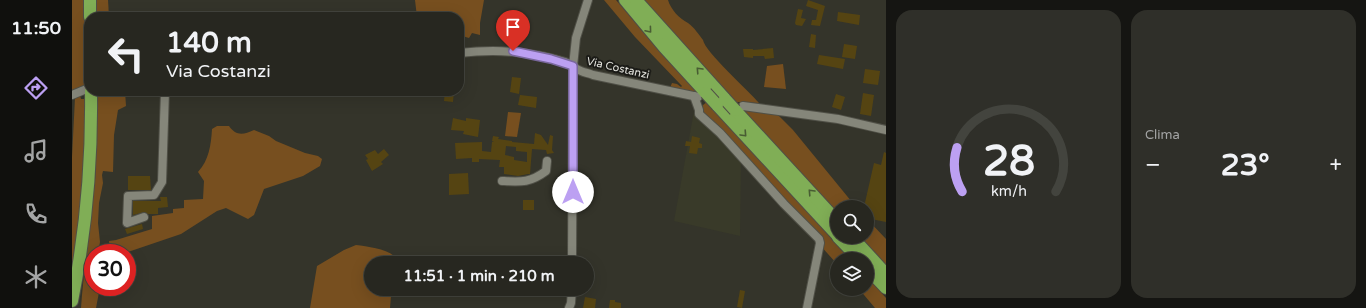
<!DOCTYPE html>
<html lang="it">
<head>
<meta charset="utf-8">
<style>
  :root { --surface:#272720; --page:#2f2f29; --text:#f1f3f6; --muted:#a4a5a5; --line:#43443e; --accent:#bca0f2 }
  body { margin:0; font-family:"Varela Round",sans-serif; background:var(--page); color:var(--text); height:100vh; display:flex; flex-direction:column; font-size:15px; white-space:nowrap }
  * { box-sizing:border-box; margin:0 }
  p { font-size:13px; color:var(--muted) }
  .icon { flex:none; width:22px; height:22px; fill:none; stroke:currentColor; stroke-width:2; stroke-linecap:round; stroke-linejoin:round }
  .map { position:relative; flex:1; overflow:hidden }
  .side { display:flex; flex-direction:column; gap:10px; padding:10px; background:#151512; width:480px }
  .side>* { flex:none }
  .hud { position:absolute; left:12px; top:12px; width:380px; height:84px; border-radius:16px; box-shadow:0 4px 16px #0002,0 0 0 1px var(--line); background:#272720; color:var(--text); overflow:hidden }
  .buttons { position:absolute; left:758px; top:200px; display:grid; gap:8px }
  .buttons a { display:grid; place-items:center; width:44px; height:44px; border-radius:50%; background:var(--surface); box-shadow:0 4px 16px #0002,0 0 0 1px var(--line); font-size:20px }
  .speed { position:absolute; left:12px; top:244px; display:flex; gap:8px; font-size:20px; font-weight:700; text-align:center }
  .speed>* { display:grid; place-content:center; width:52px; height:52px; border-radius:50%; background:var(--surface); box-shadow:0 4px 16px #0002,0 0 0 1px var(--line); line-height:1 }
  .speed .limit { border:6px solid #d22; background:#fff; color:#111 }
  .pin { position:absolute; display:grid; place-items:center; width:34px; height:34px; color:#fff; margin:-41px -17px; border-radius:50% 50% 50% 0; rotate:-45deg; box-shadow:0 0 4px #0007 }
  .pin .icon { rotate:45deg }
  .me { position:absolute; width:44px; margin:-22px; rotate:0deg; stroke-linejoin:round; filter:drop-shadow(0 0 3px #0008) }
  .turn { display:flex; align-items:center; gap:14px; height:84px; padding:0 16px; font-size:18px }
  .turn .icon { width:52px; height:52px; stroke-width:2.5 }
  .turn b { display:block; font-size:28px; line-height:34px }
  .big { font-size:30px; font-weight:700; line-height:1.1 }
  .side .widget { flex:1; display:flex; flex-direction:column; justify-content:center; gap:6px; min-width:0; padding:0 14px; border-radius:16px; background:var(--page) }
  .side .dial { align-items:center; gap:0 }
  .dial svg { height:104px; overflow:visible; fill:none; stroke:var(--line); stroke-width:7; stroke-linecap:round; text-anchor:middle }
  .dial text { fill:var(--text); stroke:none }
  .heat { display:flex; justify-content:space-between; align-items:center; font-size:22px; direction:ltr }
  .side .tiles { flex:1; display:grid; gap:10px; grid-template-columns:repeat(2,1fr) }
  .trip { position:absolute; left:292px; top:256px; width:230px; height:40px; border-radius:20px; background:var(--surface); box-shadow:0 4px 16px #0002,0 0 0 1px var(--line); font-weight:700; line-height:40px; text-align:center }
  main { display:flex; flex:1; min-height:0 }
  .dock { display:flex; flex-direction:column; width:72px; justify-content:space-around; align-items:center; background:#10100d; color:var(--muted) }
  .dock .icon { width:28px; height:28px }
  .dock .active { color:var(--accent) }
  .dock b { font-size:18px; color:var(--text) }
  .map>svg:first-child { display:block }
  .built { fill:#393a29 }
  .green { fill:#774f1f }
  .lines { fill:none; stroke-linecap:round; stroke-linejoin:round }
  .stream { stroke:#0a6b38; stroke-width:2 }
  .building { fill:#554412; fill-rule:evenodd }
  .minor-casing { stroke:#505047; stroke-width:10 }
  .highway-casing { stroke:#505047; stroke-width:14 }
  .minor { stroke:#85867a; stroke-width:8 }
  .highway { stroke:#80ae56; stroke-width:12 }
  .highway-bridge-casing { stroke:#505047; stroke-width:14; stroke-linecap:butt }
  .highway-bridge { stroke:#80ae56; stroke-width:12 }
  .oneway { stroke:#485d33 }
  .route-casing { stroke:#7a689d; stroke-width:10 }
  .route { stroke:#bca0f2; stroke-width:7 }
  .labels { text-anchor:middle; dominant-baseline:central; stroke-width:4; stroke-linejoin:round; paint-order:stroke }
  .street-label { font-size:11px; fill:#e5e5df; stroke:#1b1b17 }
</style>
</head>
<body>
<main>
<nav class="dock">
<b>11:50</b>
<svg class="icon active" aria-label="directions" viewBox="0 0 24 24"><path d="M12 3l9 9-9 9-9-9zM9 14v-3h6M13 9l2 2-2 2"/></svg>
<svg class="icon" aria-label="music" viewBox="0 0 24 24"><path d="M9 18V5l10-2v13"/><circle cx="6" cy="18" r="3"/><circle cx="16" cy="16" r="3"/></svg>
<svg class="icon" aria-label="phone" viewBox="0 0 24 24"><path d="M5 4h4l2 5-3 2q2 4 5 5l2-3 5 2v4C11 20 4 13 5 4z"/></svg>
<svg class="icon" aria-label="climate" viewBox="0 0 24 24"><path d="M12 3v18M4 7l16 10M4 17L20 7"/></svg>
</nav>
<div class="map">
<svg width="814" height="308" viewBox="0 0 814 308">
  <rect width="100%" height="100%" fill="#34342a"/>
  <!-- built -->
  <path class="built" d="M622,111L669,159L668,236L602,221Z"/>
  <!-- green -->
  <g class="green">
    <path d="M0,0H13V85L0,91Z"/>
    <path d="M23,0H36L37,17H23Z"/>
    <path d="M343,0H412L408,23V35L400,33L397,38L387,35V17H345Z"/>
    <path d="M532,0H544L583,46L630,95L597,90L600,83L605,84L609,87L610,86L563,37Z"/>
    <path d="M571,0H596C599,10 607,18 616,23C622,27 627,35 631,40C633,52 677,91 687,103L664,102Z"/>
    <path d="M711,64L714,89L692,87L695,66Z"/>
    <path d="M23,91H53L54,106L46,110L42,135L41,172L31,171L30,175L31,183L27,203L26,223L28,242L26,253H21V287H28L24,308H9C12,265 19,223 23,180C25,150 24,121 23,91Z"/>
    <path d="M8,95L9,99H14L13,174L8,225L0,269V157L3,98Z"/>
    <path d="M635,102L780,259H765V264L631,115V105Z"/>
    <path d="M670,109L704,113L721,130L784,207H765V213Z"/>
    <path d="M436,112L449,113L445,137L433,136Z"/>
    <path d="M145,126H157C164,136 171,135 182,130L197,136L204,141L233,153L246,156L250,159L248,166L231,176L192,189L182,215L176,219L154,208L145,211L109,234L53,253H38L37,241L44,240L80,229V216L101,213V209L112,208V200L131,199L132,181L126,172C137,160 139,145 140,129Z"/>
    <path d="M795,219L814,239V267L787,237H795Z"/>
    <path d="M284,245C298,247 322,249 327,263H299V289H334L333,291L319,296L318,308H238L245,266L272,250Z"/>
    <path d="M795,277L814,298V308H803L787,289H795Z"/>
  </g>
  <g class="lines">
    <!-- stream -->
    <path class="stream" d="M29,250L37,249"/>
  </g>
  <!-- building -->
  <g class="building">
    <path d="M736,0L753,6L748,26L739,25L740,20H744L746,10L734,6Z"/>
    <path d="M726,9L731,10L729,18L734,19L730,26L724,25L723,23Z"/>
    <path d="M766,12L788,15L787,25L765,21Z"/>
    <path d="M739,34L744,35L743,48L737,47Z"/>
    <path d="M772,44L785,46L783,59L770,57Z"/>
    <path d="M701,48L702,58L693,59L692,56H681V58L672,57L671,49H681V50Z"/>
    <path d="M747,55L773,59L771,69L745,64Z"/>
    <path d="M793,69L808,71L806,85L791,83Z"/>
    <path d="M440,77L449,78L447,94L438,92Z"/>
    <path d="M373,91H382L381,102L372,101Z"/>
    <path d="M791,93L802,95L799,116L788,114Z"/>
    <path d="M764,94L773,97L769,110L760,107Z"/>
    <path d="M448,95L465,97L464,108L446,105Z"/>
    <path d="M381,118L394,121V118L408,120L406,137L391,134L392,131L379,130Z"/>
    <path d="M463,133L469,135L476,145L478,135L481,136L480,150L482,153L475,154L474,150L460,149L458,174H456L446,176L432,174V167H427L428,160L407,159V162H400V158L384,159L383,143L410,142V151L419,152L420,142H422L420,141L421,136L427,137L426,139L440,141V142L462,144ZM434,146L444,147V151L455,152V162L442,160V157L433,155Z"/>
    <path d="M620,136L628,138L627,143L630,144V148H626L625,154L617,153L618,146H613L614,141L619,142Z"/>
    <path d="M312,149L317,155L309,162L311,164L300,171L294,160L296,159L293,155L303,150L306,154Z"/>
    <path d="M812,152L814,153V222L799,219L801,212L795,211V207H792L802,163L809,165Z"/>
    <path d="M396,173L397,194L377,195V174Z"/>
    <path d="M56,176H78L79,190H56Z"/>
    <path d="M88,197H95L96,207L86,208V214H76L73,212L61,215V201H89Z"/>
    <rect x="451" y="200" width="11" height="10"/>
    <path d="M70,224L71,229L55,234L53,229Z"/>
    <path d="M668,290L673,291L670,308L665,307Z"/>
    <path d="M513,297L524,299L523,308H511Z"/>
    <path d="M538,300H543V302L549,303V308H537Z"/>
  </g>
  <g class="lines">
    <!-- minor casing -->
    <g class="minor-casing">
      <g id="minor">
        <path d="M387,53C425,49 457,51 493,62C499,64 503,69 509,71C513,73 517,73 521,75L626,97"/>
        <path d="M0,95L17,88"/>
        <path d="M622,96L627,110V114L648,133L712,204L747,239L748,243L735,308"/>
        <path d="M671,106L766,119L814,130"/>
        <path d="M430,181C449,182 458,183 474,171L475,161"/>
        <path d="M72,217L55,223L56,196L82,195L90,182L93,91"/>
        <path d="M500,263L501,66L504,38L516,0"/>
        <path d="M497,308L499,303L500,289"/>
      </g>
    </g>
    <!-- highway casing -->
    <g class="highway-casing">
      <g id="highway">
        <path d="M18,0V17"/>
        <path d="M553,0L592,47L634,93"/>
        <path d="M564,0L653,99"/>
        <path d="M645,105L765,235"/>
        <path d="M663,110L765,221"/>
        <path d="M766,237L787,259"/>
        <path d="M780,237L814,274"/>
        <path d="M795,268L814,288"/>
        <path d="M0,301C14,232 20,162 19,91"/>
      </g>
    </g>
    <!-- minor -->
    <use href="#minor" class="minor"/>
    <!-- highway -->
    <use href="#highway" class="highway"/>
    <!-- highway-bridge casing -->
    <g class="highway-bridge-casing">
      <g id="highway-bridge">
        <path d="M634,93L645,105"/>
        <path d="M653,99L663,110"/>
      </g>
    </g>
    <!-- highway-bridge -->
    <use href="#highway-bridge" class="highway-bridge"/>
  </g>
  <!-- one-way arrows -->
  <defs><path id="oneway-chevron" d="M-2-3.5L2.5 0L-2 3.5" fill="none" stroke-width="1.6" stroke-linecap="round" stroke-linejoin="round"/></defs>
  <g class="oneway">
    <use href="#oneway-chevron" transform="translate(577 30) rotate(50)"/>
    <use href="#oneway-chevron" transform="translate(627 70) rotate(-133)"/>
    <use href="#oneway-chevron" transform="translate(672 134) rotate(47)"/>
    <use href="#oneway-chevron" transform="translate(739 192) rotate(-133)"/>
  </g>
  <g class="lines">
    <!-- route casing -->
    <g class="route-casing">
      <path id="route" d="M441,51L479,59L501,66V192"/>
    </g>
    <!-- route -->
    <use href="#route" class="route"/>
  </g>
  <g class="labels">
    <!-- street labels -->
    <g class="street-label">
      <text transform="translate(546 68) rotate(13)">Via Costanzi</text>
    </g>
  </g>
</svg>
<div class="buttons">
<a><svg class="icon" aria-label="search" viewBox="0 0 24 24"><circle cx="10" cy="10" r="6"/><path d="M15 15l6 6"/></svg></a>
<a><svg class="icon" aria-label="layers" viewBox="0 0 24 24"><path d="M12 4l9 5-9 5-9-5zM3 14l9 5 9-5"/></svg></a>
</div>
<div class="speed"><div class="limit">30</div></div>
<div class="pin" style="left:441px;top:51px;background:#d93025"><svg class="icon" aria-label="arrive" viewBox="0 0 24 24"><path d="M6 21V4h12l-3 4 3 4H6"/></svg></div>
<svg class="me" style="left:501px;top:192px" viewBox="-20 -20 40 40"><circle r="19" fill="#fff"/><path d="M0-13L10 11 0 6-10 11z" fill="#bca0f2"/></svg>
<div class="trip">11:51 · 1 min · 210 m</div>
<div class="hud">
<div class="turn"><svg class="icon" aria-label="left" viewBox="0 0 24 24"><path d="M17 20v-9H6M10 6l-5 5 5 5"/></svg><div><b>140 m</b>Via Costanzi</div></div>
</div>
</div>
<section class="side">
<div class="tiles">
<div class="widget dial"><svg viewBox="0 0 100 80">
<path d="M14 69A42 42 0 1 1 86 69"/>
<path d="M14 69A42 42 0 0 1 10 35" stroke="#bca0f2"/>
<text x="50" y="56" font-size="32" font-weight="700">28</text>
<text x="50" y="72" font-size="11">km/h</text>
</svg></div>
<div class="widget"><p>Clima</p>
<div class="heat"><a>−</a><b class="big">23°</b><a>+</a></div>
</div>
</div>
</section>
</main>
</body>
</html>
